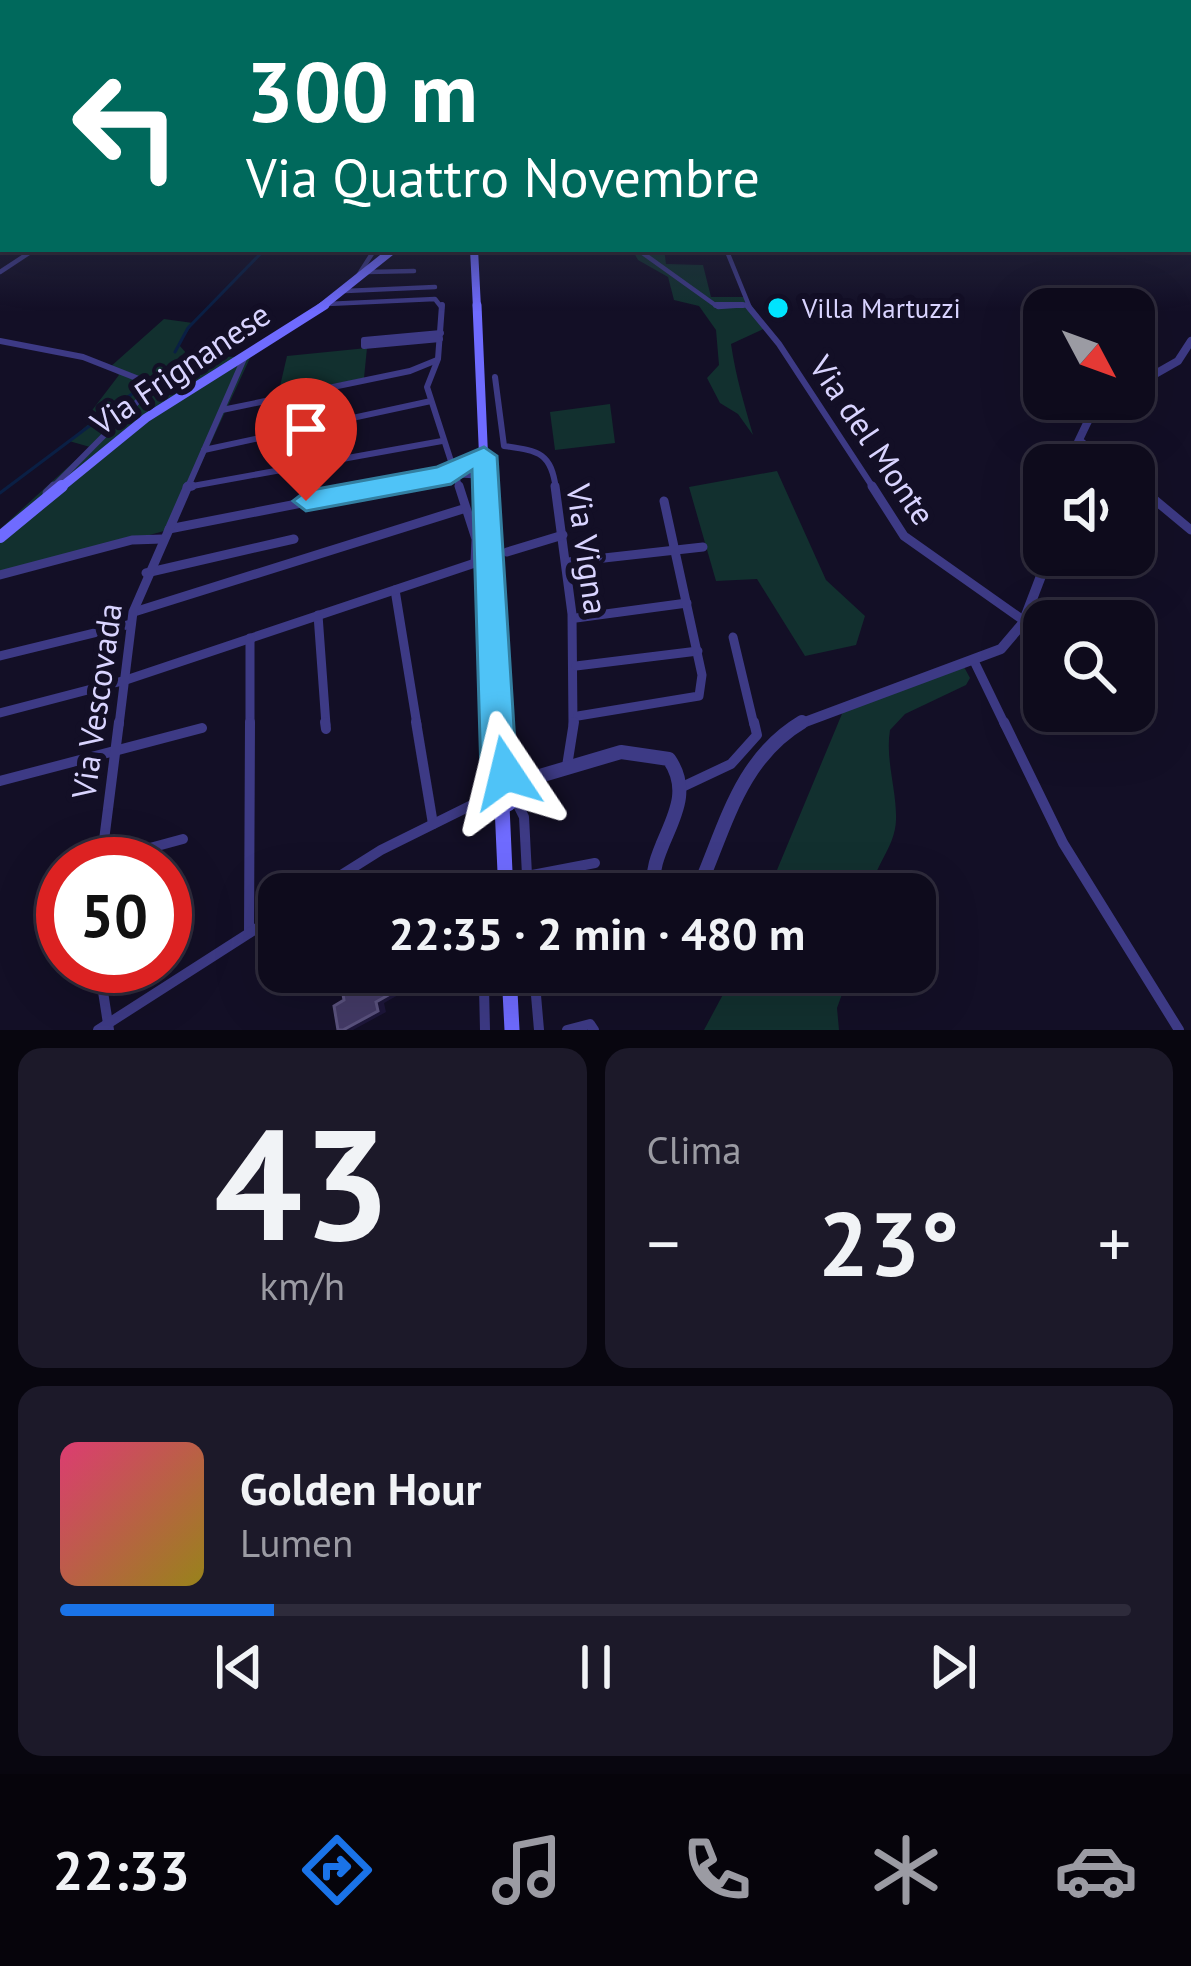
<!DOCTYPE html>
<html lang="it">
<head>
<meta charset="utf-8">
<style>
  :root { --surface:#0e0b1c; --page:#1c1929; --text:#f1f3f6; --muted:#9b9ba3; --line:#2e2b3b; --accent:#1a73e8 }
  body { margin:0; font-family:"PT Sans",sans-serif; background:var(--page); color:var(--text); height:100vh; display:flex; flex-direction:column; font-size:45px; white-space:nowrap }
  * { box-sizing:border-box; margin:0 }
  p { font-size:39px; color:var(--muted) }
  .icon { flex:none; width:66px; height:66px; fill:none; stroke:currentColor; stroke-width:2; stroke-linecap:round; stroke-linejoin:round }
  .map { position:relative; height:1030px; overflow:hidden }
  .details { display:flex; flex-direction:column; gap:18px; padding:18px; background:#08060f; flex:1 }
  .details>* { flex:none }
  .hud { position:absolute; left:0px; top:0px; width:1191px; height:252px; box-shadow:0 12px 48px #0002,0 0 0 3px var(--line); background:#00695c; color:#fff; overflow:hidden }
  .needle { width:78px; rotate:131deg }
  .tools { position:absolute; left:1023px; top:288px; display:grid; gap:24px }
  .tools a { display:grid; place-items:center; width:132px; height:132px; border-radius:24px; background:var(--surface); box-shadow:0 12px 48px #0002,0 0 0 3px var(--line); font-size:60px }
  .speed { position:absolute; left:36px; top:837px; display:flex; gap:24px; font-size:60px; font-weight:700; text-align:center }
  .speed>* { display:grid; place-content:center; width:156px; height:156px; border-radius:50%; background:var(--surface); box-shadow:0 12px 48px #0002,0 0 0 3px var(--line); line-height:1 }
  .speed .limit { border:18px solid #d22; background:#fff; color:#111 }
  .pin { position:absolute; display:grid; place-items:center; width:102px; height:102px; color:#fff; margin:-123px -51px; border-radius:50% 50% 50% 0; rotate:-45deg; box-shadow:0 0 12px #0007 }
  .pin .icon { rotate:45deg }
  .me { position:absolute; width:132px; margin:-66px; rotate:350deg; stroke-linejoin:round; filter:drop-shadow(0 0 9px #0008) }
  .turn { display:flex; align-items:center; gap:42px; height:252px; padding:0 48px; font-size:54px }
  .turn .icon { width:156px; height:156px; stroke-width:2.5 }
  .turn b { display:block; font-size:84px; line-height:102px }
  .big { font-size:90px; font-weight:800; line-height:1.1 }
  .details .card { flex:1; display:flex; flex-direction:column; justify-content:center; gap:18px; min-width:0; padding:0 42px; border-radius:24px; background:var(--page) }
  .details .dial { align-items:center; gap:0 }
  .dial b { font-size:156px; line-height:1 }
  .song { display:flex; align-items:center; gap:36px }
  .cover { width:144px; height:144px; border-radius:18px; background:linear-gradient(135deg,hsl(340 70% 55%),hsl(50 70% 35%)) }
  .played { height:12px; border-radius:6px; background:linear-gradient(90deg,var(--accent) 20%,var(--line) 20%) }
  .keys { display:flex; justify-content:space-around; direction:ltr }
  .heat { display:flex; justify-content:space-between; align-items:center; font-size:66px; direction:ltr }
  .details .tiles { flex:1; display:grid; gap:18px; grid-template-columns:1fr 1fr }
  .card:last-child { grid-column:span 2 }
  .trip { position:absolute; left:258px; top:873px; width:678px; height:120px; border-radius:24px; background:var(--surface); box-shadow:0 12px 48px #0002,0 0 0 3px var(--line); font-weight:800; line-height:120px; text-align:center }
  .tab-bar { display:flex; height:192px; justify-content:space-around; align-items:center; background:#06040b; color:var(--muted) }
  .tab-bar .icon { width:84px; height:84px }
  .tab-bar .selected { color:var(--accent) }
  .tab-bar b { font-size:54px; color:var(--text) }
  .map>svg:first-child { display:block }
  .green { fill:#12302f }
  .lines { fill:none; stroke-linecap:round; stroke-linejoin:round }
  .stream { stroke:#0a1f44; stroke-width:3 }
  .minor-far3 { stroke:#3d3a85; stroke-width:4.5 }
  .minor-far2 { stroke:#3d3a85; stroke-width:6 }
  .minor-far1 { stroke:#3d3a85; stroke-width:9 }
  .minor { stroke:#3d3a85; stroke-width:10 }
  .tertiary-far2 { stroke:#3d3a85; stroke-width:8 }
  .tertiary-far1 { stroke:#3d3a85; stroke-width:10 }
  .tertiary { stroke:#3d3a85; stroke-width:14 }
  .secondary-far3 { stroke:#6f6bff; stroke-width:8 }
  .secondary-far2 { stroke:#6f6bff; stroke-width:9 }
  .secondary-far1 { stroke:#6f6bff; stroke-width:12 }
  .secondary { stroke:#6f6bff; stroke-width:15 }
  .shaded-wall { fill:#1d163a }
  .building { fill:#433a66; stroke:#5a527e; stroke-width:3 }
  .route { fill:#4fc3f7; stroke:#337fa1; stroke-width:3 }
  .poi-dot { fill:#00e5ff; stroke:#130f26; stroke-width:4.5 }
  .labels { text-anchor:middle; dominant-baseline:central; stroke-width:12; stroke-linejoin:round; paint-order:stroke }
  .far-poi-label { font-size:27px; fill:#d9d4ff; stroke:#130f26; text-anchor:start }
  .street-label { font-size:33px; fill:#d9d4ff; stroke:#130f26 }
</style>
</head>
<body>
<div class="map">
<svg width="1191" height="1030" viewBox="0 0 1191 1030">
  <rect width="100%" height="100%" fill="#130f26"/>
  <!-- green -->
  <g class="green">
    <path d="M632,249H664L666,264L703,265L711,297H745L768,327L731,344C736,378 744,403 753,435L738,414L720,403L707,378L719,365L716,330L699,306L674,300L668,277L638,260Z"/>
    <path d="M164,319L193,323L179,345L187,354L250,358L171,529L0,577V529L90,447L69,441L91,422L87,417L119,375L109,368Z"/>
    <path d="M367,348L364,378L278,395L287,356Z"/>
    <path d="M610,404L615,443L555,450L550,412Z"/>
    <path d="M777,471L826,580L865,616L856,645L805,656L757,579L716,581L689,487Z"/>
    <path d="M964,667L970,678L966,685L905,714L890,730C885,760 897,790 896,820C895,849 873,865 871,894H767L844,709Z"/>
    <path d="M735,972H850L837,1008L839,1030H704Z"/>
  </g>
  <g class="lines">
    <!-- stream -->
    <g class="stream">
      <path d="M175,352L188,328L265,249"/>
      <path d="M0,493L144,385"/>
    </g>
    <!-- minor-far3 -->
    <g class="minor-far3">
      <path d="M637,249L718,307L747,305"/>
      <path d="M726,249L750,308"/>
      <path d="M0,272L35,249"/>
      <path d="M367,272L414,271"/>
      <path d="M354,282L375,249"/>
      <path d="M345,291L435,287"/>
      <path d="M327,304L435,299L442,308"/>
    </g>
    <!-- minor-far2 -->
    <g class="minor-far2">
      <path d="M442,305L438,359L427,387L460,489"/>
      <path d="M716,305H743"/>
      <path d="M747,305L779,344L874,489"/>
      <path d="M440,339L364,346V340L441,333"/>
      <path d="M0,341L83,357L154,385L51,489"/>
      <path d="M495,377L504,446C539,451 551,452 556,489"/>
      <path d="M222,410L410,371L437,360"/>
      <path d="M1079,439L1111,465"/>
      <path d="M204,450L431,401"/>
      <path d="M449,469L483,457"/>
      <path d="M1134,483L1141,489"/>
      <path d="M187,487L442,441"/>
      <path d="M187,489L246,354"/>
      <path d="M373,489L451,474L486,476"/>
    </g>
    <!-- minor-far1 -->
    <g class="minor-far1">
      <path d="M555,486L572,614L573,725"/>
      <path d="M872,486L904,536L1023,620"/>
      <path d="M1138,486L1191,530"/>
      <path d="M187,487L192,486"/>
      <path d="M47,493L54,486"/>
      <path d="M169,529L389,486"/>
      <path d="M507,552L563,535"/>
      <path d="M568,562L703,547"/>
      <path d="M146,573L294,539"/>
      <path d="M0,575L132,540L163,539"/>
      <path d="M395,590L417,725"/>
      <path d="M134,612L463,509"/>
      <path d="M318,615L326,725"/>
      <path d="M576,618L687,603"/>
      <path d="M733,637L754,725"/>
      <path d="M0,656L131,624"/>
      <path d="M974,661L1005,725"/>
      <path d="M576,666L698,651"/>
      <path d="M0,713L126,680L475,563L476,539L459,486"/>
      <path d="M578,716L699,696L702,675L664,501"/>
      <path d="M119,725L133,612L188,486"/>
      <path d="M250,725V638"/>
    </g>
    <!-- minor -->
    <g class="minor">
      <path d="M325,722L326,729"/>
      <path d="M416,722L433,824"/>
      <path d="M1004,722L1063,843L1179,1030"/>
      <path d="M567,766L574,722"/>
      <path d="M0,781L202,728"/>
      <path d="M680,788L731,764L757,735L754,722"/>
      <path d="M514,797L524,817L528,894"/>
      <path d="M102,861L183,839"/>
      <path d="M101,864L119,722"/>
      <path d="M527,876L595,863"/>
      <path d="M311,894L381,850L486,798"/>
      <path d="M249,933L250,722"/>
      <path d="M99,966L109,1030"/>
      <path d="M534,972L539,1030"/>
      <path d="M484,988L485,1030"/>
      <path d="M98,1030L279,914"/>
      <path d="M567,1030L590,1024L594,1030"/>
    </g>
    <!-- tertiary-far2 -->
    <g class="tertiary-far2">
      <path d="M1134,386L1178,361L1191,341"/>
      <path d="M1067,465L1088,421L1111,399"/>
    </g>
    <!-- tertiary-far1 -->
    <path class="tertiary-far1" d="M797,725L1001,649L1023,623L1049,555"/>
    <!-- tertiary -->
    <g class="tertiary">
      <path d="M516,783L621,752L669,759C702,807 645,844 654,894"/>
      <path d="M696,894C725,830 738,760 802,722"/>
    </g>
    <!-- secondary-far3 -->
    <g class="secondary-far3">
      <path d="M474,249L477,308"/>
      <path d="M320,308L394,249"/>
    </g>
    <!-- secondary-far2 -->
    <g class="secondary-far2">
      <path d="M477,305L485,489"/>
      <path d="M59,489L146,418L325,305"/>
    </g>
    <!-- secondary-far1 -->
    <g class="secondary-far1">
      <path d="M485,486L497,725"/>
      <path d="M0,537L62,486"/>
    </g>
    <!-- secondary -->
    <g class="secondary">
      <path d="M497,722L499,773"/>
      <circle cx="500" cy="790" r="16"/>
      <path d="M502,806L506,894"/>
      <path d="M509,972L512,1030"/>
    </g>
  </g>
  <!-- shaded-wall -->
  <path class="shaded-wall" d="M416,972H421L423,981L384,1003L386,1012L353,1030H343Z"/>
  <!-- building -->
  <path class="building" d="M339,972H416L417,979L376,1002L378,1011L343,1030H338L334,1006L344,1000Z"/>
  <!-- sky -->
  <linearGradient id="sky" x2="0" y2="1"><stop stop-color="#0a0815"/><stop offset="0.54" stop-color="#333752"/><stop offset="1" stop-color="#333752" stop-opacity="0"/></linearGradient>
  <rect width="1191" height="312" fill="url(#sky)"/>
  <!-- route -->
  <path class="route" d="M484,447L497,456L516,760L524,773L519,786L506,791L486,786L481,773L472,470L451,484L306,511L293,501L306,491L437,467Z"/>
  <!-- markers -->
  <circle class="poi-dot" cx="778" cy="308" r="12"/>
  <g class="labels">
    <!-- far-poi labels -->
    <g class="far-poi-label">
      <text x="802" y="308">Villa Martuzzi</text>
    </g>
    <!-- street labels -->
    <g class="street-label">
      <text transform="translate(180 368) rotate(-34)">Via Frignanese</text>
      <text transform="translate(873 440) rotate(56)">Via del Monte</text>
      <text transform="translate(588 549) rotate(82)">Via Vigna</text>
      <text transform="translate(96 701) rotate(-82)">Via Vescovada</text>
    </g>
  </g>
</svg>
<div class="tools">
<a><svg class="needle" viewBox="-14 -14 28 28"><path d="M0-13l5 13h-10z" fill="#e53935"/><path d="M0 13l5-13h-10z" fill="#9b9ba3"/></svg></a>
<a><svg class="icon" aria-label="sound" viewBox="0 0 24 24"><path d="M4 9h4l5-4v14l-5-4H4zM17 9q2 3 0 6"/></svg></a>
<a><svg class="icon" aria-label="search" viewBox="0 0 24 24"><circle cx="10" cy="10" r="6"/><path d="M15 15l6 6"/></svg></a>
</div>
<div class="speed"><div class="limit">50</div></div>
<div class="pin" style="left:306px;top:501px;background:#d93025"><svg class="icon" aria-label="arrive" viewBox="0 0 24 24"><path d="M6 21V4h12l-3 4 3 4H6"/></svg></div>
<svg class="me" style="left:506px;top:773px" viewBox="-20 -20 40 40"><path d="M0-17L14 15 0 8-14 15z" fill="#4fc3f7" stroke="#fff" stroke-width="4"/></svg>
<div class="trip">22:35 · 2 min · 480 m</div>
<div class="hud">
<div class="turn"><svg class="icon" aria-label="left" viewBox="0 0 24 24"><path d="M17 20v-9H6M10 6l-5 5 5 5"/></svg><div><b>300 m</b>Via Quattro Novembre</div></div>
</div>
</div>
<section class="details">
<div class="tiles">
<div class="card dial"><b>43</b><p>km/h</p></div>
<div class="card"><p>Clima</p>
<div class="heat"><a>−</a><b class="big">23°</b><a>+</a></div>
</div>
<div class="card">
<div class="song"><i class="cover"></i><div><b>Golden Hour</b><p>Lumen</p></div></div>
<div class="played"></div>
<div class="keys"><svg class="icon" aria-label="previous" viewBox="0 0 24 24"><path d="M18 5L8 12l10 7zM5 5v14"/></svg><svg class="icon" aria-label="pause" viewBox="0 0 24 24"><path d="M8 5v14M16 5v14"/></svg><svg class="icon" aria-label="next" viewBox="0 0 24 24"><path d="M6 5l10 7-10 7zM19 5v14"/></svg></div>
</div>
</div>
</section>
<nav class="tab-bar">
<b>22:33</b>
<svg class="icon selected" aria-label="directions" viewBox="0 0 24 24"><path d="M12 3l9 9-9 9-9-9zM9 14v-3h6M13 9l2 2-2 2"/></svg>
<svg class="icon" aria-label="music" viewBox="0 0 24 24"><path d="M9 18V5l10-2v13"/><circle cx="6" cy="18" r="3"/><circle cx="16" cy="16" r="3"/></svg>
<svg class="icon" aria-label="phone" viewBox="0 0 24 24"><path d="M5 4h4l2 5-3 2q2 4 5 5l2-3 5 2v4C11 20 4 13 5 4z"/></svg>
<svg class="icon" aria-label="climate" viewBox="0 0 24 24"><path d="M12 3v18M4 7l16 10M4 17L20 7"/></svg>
<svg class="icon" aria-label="car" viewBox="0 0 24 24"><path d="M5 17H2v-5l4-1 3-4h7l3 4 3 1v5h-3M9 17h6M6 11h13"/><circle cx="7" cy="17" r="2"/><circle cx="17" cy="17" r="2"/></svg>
</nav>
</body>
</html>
